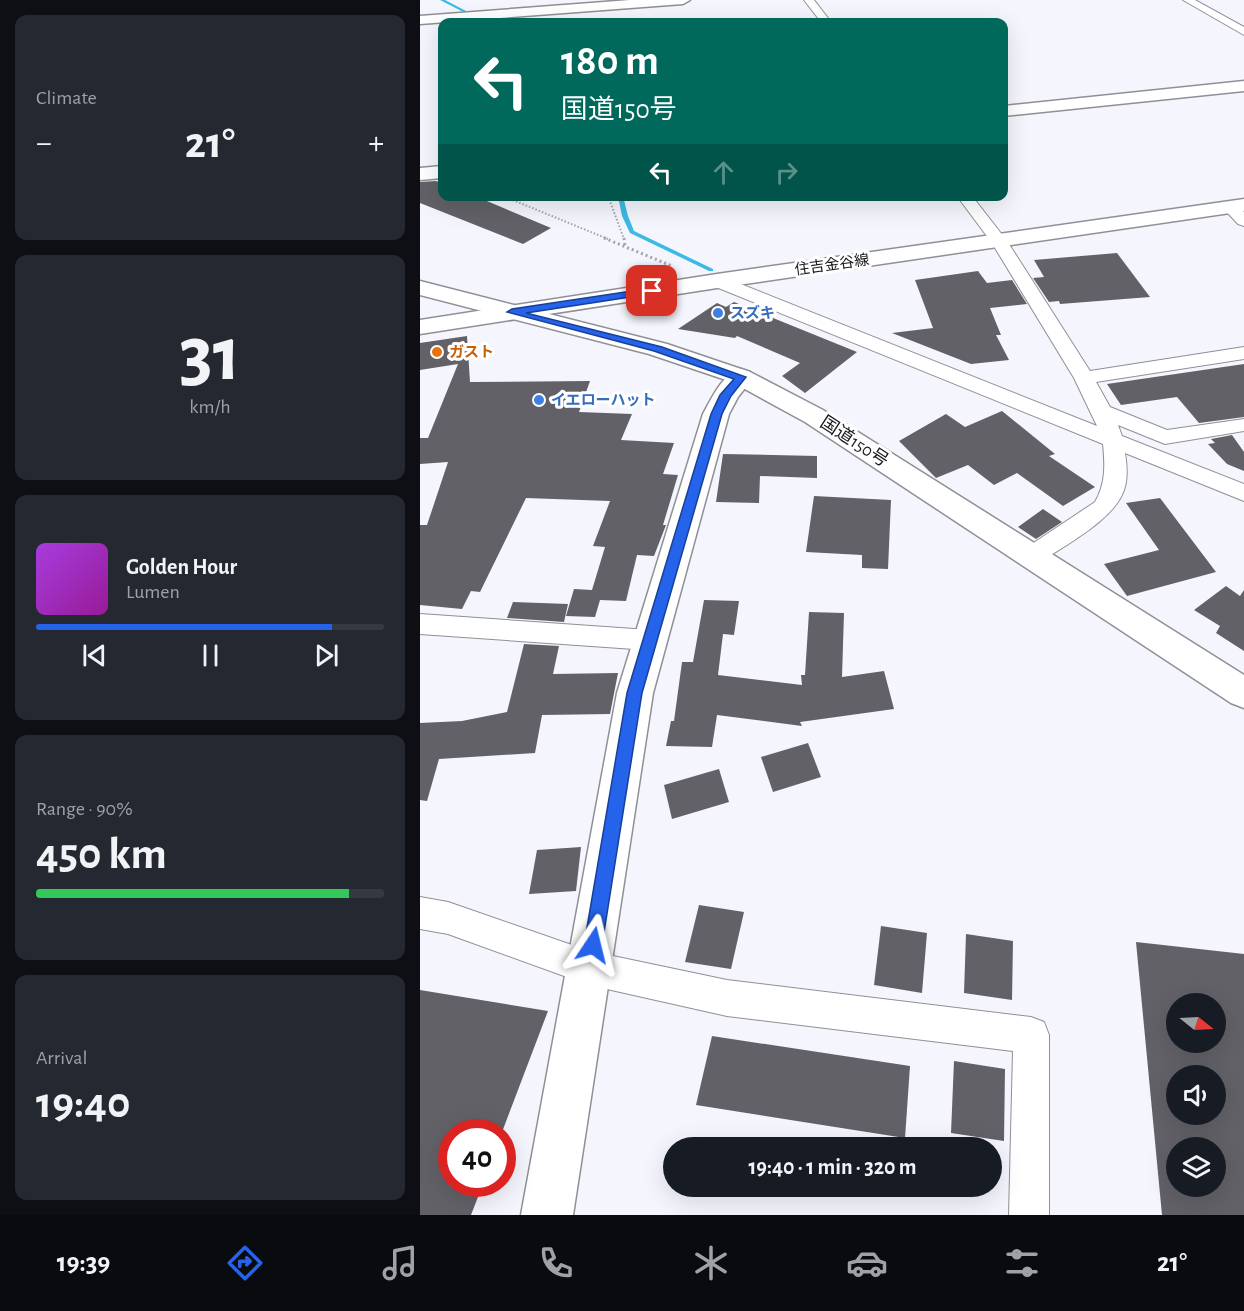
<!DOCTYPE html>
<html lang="en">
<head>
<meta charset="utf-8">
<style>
  :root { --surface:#171b24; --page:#242831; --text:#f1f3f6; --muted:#9ea1a6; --line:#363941; --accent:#2563eb }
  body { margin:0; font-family:"Alegreya Sans","Noto Sans JP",sans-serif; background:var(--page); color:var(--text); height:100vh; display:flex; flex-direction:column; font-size:22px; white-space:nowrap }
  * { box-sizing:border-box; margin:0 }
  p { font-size:20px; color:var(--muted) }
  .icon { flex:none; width:33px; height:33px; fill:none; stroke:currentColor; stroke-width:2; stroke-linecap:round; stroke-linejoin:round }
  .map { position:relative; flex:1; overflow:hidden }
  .side { display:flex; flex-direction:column; gap:15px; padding:15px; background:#0d0f14; width:420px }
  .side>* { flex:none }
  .banner { position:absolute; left:18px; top:18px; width:570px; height:183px; border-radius:12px; box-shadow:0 6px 24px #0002; background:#00695c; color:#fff; overflow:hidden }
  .needle { width:39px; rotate:108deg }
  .buttons { position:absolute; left:746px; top:993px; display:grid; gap:12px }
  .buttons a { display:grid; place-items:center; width:60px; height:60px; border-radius:50%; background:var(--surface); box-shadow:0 6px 24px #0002; font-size:30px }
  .speed { position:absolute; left:18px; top:1119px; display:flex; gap:12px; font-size:30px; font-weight:700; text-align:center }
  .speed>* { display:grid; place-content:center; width:78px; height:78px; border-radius:50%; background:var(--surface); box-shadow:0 6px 24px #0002; line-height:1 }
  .speed .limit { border:9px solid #d22; background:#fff; color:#111 }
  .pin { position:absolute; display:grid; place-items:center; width:51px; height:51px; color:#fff; margin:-26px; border-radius:12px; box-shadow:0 3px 9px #0006 }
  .me { position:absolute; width:66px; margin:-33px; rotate:10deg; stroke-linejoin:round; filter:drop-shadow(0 0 4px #0008) }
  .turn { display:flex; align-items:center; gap:21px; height:126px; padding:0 24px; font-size:27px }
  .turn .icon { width:78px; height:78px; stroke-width:2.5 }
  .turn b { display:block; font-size:42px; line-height:51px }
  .lanes { display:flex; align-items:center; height:57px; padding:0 24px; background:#0003; justify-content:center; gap:30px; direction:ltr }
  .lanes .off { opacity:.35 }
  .big { font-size:45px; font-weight:700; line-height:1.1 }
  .side .widget { flex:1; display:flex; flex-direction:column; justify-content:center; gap:9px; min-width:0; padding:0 21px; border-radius:12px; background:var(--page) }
  .side .dial { align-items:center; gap:0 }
  .dial b { font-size:78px; line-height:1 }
  .song { display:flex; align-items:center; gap:18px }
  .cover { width:72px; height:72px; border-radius:9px; background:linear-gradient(135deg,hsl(280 70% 55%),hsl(300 70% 35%)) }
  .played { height:6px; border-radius:3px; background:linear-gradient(90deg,var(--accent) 85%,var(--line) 85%) }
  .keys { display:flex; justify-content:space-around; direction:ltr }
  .heat { display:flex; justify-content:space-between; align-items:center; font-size:33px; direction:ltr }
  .charge { height:9px; border-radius:4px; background:linear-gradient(90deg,#34c759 90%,var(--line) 0) }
  .trip { position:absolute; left:243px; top:1137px; width:339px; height:60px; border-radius:30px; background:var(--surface); box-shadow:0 6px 24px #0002; font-weight:700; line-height:60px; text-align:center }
  .tabs { display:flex; height:96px; justify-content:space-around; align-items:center; background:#090b0e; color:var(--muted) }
  .tabs .icon { width:42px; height:42px }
  .tabs .active { color:var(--accent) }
  .tabs b { font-size:27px; color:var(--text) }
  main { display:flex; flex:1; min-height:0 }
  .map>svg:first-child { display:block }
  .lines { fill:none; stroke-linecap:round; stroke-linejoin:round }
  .stream { fill:#3cb9e4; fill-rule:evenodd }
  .building { fill:#616167; fill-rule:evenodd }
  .street-casing { stroke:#8f8f96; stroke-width:2 }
  .secondary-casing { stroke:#8f8f96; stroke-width:3 }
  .highway-casing { stroke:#8f8f96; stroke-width:3 }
  .path-far1 { stroke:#a3a3a9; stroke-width:2; stroke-dasharray:1.5 2; stroke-linecap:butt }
  .path { stroke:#a3a3a9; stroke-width:3; stroke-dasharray:2 3; stroke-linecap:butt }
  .street { fill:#fff; fill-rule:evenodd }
  .secondary { fill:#fff; fill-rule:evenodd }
  .highway { fill:#fff; fill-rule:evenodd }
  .route { fill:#2563eb; stroke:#184099; stroke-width:1.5 }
  .shop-dot { fill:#3f7fe0; stroke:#fff; stroke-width:2 }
  .food-dot { fill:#e8710a; stroke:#fff; stroke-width:2 }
  .labels { text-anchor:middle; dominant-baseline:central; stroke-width:6; stroke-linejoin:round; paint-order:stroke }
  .far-street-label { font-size:15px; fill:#18181b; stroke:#fff }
  .far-shop-label { font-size:15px; font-weight:bold; fill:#366cbe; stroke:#fff; text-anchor:start }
  .far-food-label { font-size:15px; font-weight:bold; fill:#c56008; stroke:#fff; text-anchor:start }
  .street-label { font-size:18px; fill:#18181b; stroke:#fff }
</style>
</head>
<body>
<main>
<section class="side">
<div class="widget"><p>Climate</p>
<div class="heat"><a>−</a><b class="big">21°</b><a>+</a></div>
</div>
<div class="widget dial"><b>31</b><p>km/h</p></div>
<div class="widget">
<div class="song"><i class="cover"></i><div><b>Golden Hour</b><p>Lumen</p></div></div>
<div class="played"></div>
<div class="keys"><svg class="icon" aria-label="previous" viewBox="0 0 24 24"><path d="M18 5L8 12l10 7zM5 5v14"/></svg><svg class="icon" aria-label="pause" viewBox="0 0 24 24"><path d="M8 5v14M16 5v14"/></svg><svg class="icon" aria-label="next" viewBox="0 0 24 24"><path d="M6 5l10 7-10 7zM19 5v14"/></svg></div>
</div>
<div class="widget"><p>Range · 90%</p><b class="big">450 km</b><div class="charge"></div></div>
<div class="widget"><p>Arrival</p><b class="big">19:40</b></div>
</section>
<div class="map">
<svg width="824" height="1215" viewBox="0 0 824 1215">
  <rect width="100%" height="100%" fill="#f5f6fd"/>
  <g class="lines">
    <!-- stream -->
    <g class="stream">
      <path d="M20,0H25L67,22H63Z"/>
      <path d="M198,196H203L208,216L214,231L293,269V271H289L210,233L202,216Z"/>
    </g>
  </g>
  <!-- building -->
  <g class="building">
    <path d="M16,181L22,183V196H55L131,228L103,244L0,203V182Z"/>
    <path d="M697,253L730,297L640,304L639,301L629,302L613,278L624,277L614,260Z"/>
    <path d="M558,271L567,283L592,280L607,304L570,308L581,335H576L589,360L551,364L472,333L513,328L495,280Z"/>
    <path d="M314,302L437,352L385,393L362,376L380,363L317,336L315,338L258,329L297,303L306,307Z"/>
    <path d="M47,336L50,382L170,381L159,412L212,414L201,440L254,443L243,474L258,475L243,525H246L234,556L217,555L206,601L180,600L175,617L146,616L154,589L172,590L185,547L173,546L190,501L106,498L60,592L51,591L42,609L0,605V525H7L28,462L0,464V438H8L38,364L0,370V343Z"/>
    <path d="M824,364V417L779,423L757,397L701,405L687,384Z"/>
    <path d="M582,411L635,454L629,456L675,487L643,506L597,473L574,485L548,465L516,478L479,441L526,414L545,427Z"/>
    <path d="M812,435L824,452V471L807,464L788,444L795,443L791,439Z"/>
    <path d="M303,454L397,456V478L340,476L339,503L296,502Z"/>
    <path d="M394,496L471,500L468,569L442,568V555L386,552Z"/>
    <path d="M740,498L796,572L707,596L684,564L739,550L706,503Z"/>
    <path d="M623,509L642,522L616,539L598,527Z"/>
    <path d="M806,586L820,596L824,590V651L796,633L800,626L774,610Z"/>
    <path d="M284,600L319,601L314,635L303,634L298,675L382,685L381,675H385L389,612L424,613L422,677L464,671L474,709L380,722L382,726L297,715L292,747L246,746L251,721H254L262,662H273Z"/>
    <path d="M93,602L148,604L144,622L87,618Z"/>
    <path d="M104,644L139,646L133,674L198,673L190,714L122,715L115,753L19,759L7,801L0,800V723L42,721L87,712Z"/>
    <path d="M388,743L401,777L353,792L341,757Z"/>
    <path d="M299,769L309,802L252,819L244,785Z"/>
    <path d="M161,847L156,891L109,894L117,850Z"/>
    <path d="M279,905L324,912L311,969L265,962Z"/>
    <path d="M461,926L507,933L502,993L454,985Z"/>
    <path d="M546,934L593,941L592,1000L544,993Z"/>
    <path d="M716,942L824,954V1215H742ZM756,1004H795V1042H756ZM756,1076H795V1114H756ZM756,1148H795V1186H756Z"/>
    <path d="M0,990L128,1011L82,1132H32V1184H63L51,1215H0Z"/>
    <path d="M292,1036L490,1066L485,1138L276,1105Z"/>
    <path d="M534,1061L585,1069L584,1141L531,1133Z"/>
  </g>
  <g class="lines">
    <!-- street casing -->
    <g class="street-casing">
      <g id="street">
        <path d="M384,0H394L411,22H401Z"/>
        <path d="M763,0H775L824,27V35Z"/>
        <path d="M537,196H552L587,241L670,371L824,347V359L676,382L690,407L747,430L824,419V431L745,444L698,425L702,436L824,484V501L705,453C707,465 708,479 704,490C694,520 646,544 621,562L612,565L603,562L600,556L603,550L675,502C686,483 685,465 683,444L291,285L288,281L291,277H303L677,426L654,378L572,243Z"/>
        <path d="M810,202L815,204L824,212V226L818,224L802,207Z"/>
        <path d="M0,614L229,630L238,633L242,640L238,647L229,650L0,634Z"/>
        <path d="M0,897L28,902L169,951L307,980L611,1017L624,1022L629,1035V1215H589L593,1051L307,1016L169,985L28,934L0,929Z"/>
      </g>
    </g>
    <!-- secondary casing -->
    <g class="secondary-casing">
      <g id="secondary">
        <path d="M210,0H270L263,4L0,24V16Z"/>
        <path d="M824,81V91L584,116V106Z"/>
        <path d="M22,166V178L0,180V168Z"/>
        <path d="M824,199V211L297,288L0,334V320L297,274Z"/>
        <path d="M321,369L330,372L334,377L318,397L309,414L233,693L153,1215H101L197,693L283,414C292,398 302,374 321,369Z"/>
      </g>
    </g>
    <!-- highway casing -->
    <g class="highway-casing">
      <path id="highway" d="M0,281L247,344L330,372L403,410L824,675V708L811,703L385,422L312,382L229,354L0,295Z"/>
    </g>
    <!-- path-far1 -->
    <g class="path-far1">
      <path d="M83,196L188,239"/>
      <path d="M188,196L204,239"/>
    </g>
    <!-- path -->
    <g class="path">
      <path d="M184,238L252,266"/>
      <path d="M204,238L205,246"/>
    </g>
    <!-- street -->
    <use href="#street" class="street"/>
    <!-- secondary -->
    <use href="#secondary" class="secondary"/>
    <!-- highway -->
    <use href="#highway" class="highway"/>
  </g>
  <!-- route -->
  <path class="route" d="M232,288L236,289V293L106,313L242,347L326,377L311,396L302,414L222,693L182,945L180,951L173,954L167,951L164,945L207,693L291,414L300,395L314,379L234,351L87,312L92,309Z"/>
  <!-- markers -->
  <g class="shop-dot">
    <circle cx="298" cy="313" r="6"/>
    <circle cx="119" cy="400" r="6"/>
  </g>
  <circle class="food-dot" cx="17" cy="352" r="6"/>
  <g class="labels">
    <!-- far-street labels -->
    <g class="far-street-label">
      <text transform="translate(412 265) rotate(-8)">住吉金谷線</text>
    </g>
    <!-- far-shop labels -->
    <g class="far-shop-label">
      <text x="310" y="313">スズキ</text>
      <text x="131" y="400">イエローハット</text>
    </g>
    <!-- far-food labels -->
    <g class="far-food-label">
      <text x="29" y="352">ガスト</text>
    </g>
    <!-- street labels -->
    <g class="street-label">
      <text transform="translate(434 442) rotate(33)">国道150号</text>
    </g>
  </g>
</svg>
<div class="buttons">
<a><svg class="needle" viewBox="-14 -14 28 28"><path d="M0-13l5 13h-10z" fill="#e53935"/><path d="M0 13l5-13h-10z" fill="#9ea1a6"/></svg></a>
<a><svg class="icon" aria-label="sound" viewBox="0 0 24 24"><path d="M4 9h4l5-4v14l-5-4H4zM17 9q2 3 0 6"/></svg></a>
<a><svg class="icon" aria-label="layers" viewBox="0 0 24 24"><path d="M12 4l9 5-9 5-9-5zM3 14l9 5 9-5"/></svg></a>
</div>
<div class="speed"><div class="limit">40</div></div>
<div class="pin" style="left:232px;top:291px;background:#d93025"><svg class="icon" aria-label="arrive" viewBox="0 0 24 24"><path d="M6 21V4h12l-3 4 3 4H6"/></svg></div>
<svg class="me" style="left:173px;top:945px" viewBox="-20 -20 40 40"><path d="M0-17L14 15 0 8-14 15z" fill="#2563eb" stroke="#fff" stroke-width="4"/></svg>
<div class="trip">19:40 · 1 min · 320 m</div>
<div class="banner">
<div class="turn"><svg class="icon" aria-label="left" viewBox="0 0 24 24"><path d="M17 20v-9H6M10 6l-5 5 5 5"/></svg><div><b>180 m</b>国道150号</div></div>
<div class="lanes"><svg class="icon" aria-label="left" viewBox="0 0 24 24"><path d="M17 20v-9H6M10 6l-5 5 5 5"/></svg><svg class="icon off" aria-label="ahead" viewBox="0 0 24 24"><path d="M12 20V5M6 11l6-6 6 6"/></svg><svg class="icon off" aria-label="right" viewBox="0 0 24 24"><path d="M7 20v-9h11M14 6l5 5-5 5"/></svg></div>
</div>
</div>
</main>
<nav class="tabs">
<b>19:39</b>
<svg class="icon active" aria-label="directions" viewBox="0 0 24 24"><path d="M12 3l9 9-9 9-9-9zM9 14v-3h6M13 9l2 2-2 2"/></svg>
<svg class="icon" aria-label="music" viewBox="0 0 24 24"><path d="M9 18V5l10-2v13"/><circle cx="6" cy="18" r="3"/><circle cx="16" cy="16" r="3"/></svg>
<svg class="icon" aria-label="phone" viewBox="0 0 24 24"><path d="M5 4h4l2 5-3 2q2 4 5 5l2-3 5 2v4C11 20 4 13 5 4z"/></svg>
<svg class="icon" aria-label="climate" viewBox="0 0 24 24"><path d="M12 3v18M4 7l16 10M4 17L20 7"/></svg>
<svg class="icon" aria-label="car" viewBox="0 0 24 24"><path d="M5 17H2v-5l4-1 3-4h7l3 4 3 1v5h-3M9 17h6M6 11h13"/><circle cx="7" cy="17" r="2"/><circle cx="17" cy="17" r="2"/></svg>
<svg class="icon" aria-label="filters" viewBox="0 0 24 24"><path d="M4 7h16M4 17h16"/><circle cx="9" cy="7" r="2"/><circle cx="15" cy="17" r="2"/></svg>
<b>21°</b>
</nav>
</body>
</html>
